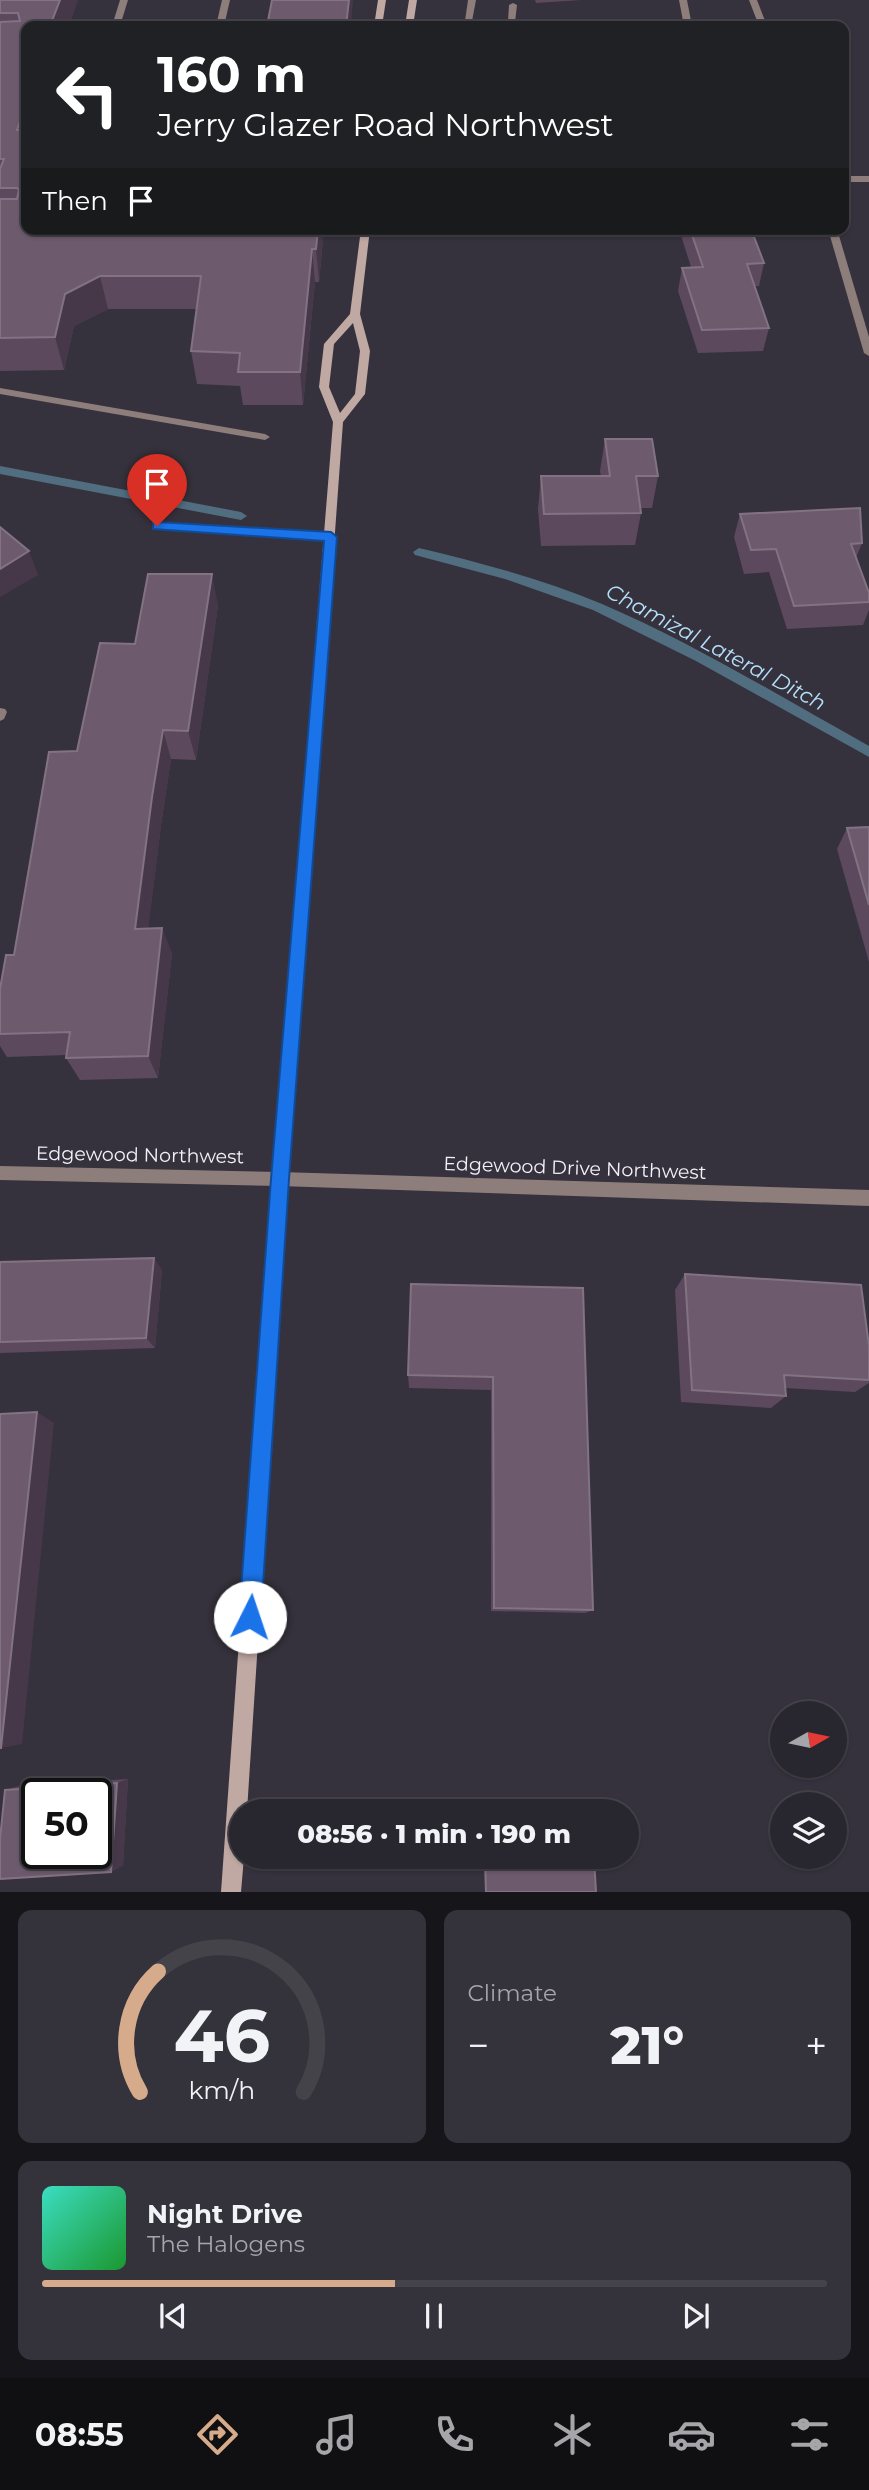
<!DOCTYPE html>
<html lang="en">
<head>
<meta charset="utf-8">
<style>
  :root { --surface:#28262e; --page:#34323a; --text:#f1f3f6; --muted:#a5a5aa; --line:#44434a; --accent:#d6ab8b }
  body { margin:0; font-family:Montserrat,sans-serif; background:var(--page); color:var(--text); height:100vh; display:flex; flex-direction:column; font-size:26px; white-space:nowrap }
  * { box-sizing:border-box; margin:0 }
  p { font-size:23px; color:var(--muted) }
  .icon { flex:none; width:38px; height:38px; fill:none; stroke:currentColor; stroke-width:2; stroke-linecap:round; stroke-linejoin:round }
  .map { position:relative; height:1892px; overflow:hidden }
  .sheet { display:flex; flex-direction:column; gap:18px; padding:18px; background:#161519; flex:1 }
  .sheet>* { flex:none }
  .top-card { position:absolute; left:21px; top:21px; width:828px; height:214px; border-radius:14px; box-shadow:0 2px 5px #0004,0 0 0 2px var(--line); background:#202124; color:#fff; overflow:hidden }
  .needle { width:46px; rotate:81deg }
  .fabs { position:absolute; left:770px; top:1701px; display:grid; gap:14px }
  .fabs a { display:grid; place-items:center; width:77px; height:77px; border-radius:50%; background:var(--surface); box-shadow:0 2px 5px #0004,0 0 0 2px var(--line); font-size:35px }
  .speed { position:absolute; left:21px; top:1778px; display:flex; gap:14px; font-size:35px; font-weight:700; text-align:center }
  .speed>* { display:grid; place-content:center; width:91px; height:91px; border-radius:50%; background:var(--surface); box-shadow:0 2px 5px #0004,0 0 0 2px var(--line); line-height:1 }
  .speed .limit { border:4px solid #111; border-radius:10px; background:#fff; color:#111 }
  .pin { position:absolute; display:grid; place-items:center; width:60px; height:60px; color:#fff; margin:-72px -30px; border-radius:50% 50% 50% 0; rotate:-45deg; box-shadow:0 0 7px #0007 }
  .pin .icon { rotate:45deg }
  .me { position:absolute; width:77px; margin:-38px; rotate:4deg; stroke-linejoin:round; filter:drop-shadow(0 0 5px #0008) }
  .turn { display:flex; align-items:center; gap:24px; height:147px; padding:0 21px; font-size:32px }
  .turn .icon { width:91px; height:91px; stroke-width:2.5 }
  .turn b { display:block; font-size:49px; line-height:60px }
  .then { display:flex; align-items:center; height:66px; padding:0 21px; background:#0003; gap:14px; font-size:26px }
  .big { font-size:52px; font-weight:800; line-height:1.1 }
  .sheet .card { flex:1; display:flex; flex-direction:column; justify-content:center; gap:10px; min-width:0; padding:0 24px; border-radius:14px; background:var(--page) }
  .sheet .dial { align-items:center; gap:0 }
  .dial svg { height:182px; overflow:visible; fill:none; stroke:var(--line); stroke-width:7; stroke-linecap:round; text-anchor:middle }
  .dial text { fill:var(--text); stroke:none }
  .song { display:flex; align-items:center; gap:21px }
  .cover { width:84px; height:84px; border-radius:10px; background:linear-gradient(135deg,hsl(170 70% 55%),hsl(130 70% 35%)) }
  .played { height:7px; border-radius:4px; background:linear-gradient(90deg,var(--accent) 45%,var(--line) 45%) }
  .keys { display:flex; justify-content:space-around; direction:ltr }
  .heat { display:flex; justify-content:space-between; align-items:center; font-size:38px; direction:ltr }
  .sheet .tiles { flex:1; display:grid; gap:18px; grid-template-columns:1fr 1fr }
  .card:last-child { grid-column:span 2 }
  .trip { position:absolute; left:229px; top:1799px; width:410px; height:70px; border-radius:35px; background:var(--surface); box-shadow:0 2px 5px #0004,0 0 0 2px var(--line); font-weight:800; line-height:70px; text-align:center }
  .dock { display:flex; height:112px; justify-content:space-around; align-items:center; background:#100f12; color:var(--muted) }
  .dock .icon { width:49px; height:49px }
  .dock .selected { color:var(--accent) }
  .dock b { font-size:32px; color:var(--text) }
  .map>svg:first-child { display:block }
  .lines { fill:none; stroke-linecap:round; stroke-linejoin:round }
  .stream { fill:#516e80; fill-rule:evenodd }
  .lane { fill:#8e7e7b; fill-rule:evenodd }
  .street { fill:#8e7e7b; fill-rule:evenodd }
  .secondary { fill:#c0a8a3; fill-rule:evenodd }
  .wall { fill:#5c495d }
  .shaded-wall { fill:#463849 }
  .building { fill:#6d5b6d; stroke:#827283; stroke-width:2; fill-rule:evenodd }
  .route { fill:#1a73e8; stroke:#114b97; stroke-width:2 }
  .labels { text-anchor:middle; dominant-baseline:central; stroke-width:7; stroke-linejoin:round; paint-order:stroke }
  .street-label { font-size:19px; fill:#f3f0f7; stroke:#36323d }
  .water-label { font-size:21px; font-style:italic; fill:#b4dffa; stroke:#36323d }
</style>
</head>
<body>
<div class="map">
<svg width="869" height="1892" viewBox="0 0 869 1892">
  <rect width="100%" height="100%" fill="#36323d"/>
  <g class="lines">
    <!-- stream -->
    <g class="stream">
      <path d="M0,466L241,512L247,516L241,520L0,474Z"/>
      <path d="M419,548C481,563 543,579 602,604C695,644 781,697 869,746V757L696,661L593,610L505,579L415,555L413,552Z"/>
    </g>
    <!-- lane -->
    <g class="lane">
      <path d="M120,0H128L120,26H112Z"/>
      <path d="M222,0H230L224,26H216Z"/>
      <path d="M468,0H476L472,21L508,22L509,5L513,3L517,5L515,22L675,24L679,26L410,25L406,23L410,21H465Z"/>
      <path d="M679,0H687L692,26H684Z"/>
      <path d="M0,388L265,434L270,437L265,440L0,394Z"/>
      <path d="M157,522L331,533L337,537L331,541L153,529V523Z"/>
    </g>
    <!-- street -->
    <g class="street">
      <path d="M749,0H757L767,26H759Z"/>
      <rect x="844" y="176" width="25" height="6"/>
      <path d="M828,229H837L869,337V356L864,353Z"/>
      <path d="M0,708L5,709L7,712L4,719L0,721Z"/>
      <path d="M0,1166L280,1172L869,1190V1206L280,1186L0,1180Z"/>
    </g>
    <!-- secondary -->
    <g class="secondary">
      <path d="M378,0H386L382,26H374Z"/>
      <path d="M409,0H417L413,26H405Z"/>
      <path d="M361,229H370L360,314L370,351L365,394L343,422L288,1179L247,1811H242V1857H244L241,1892H221L272,1179L333,422L319,387L324,344L350,314ZM353,323L360,351L355,394L340,413L329,387L334,344Z"/>
    </g>
  </g>
  <!-- wall -->
  <g class="wall">
    <path d="M0,0H78L26,26V229H324L319,282H315L303,405H243L240,386L197,384L191,351L197,309H108L74,326L64,370L0,371Z"/>
    <path d="M535,0H581L536,3Z"/>
    <path d="M679,229H751L764,263L759,286H754L769,328L763,351L698,353L678,291L682,268L691,267Z"/>
    <path d="M605,439L658,476L652,508H641V513L635,545L541,546L538,509L541,476H601L600,471Z"/>
    <path d="M740,514L862,543L856,558L869,593V610L863,625L787,629L769,572L744,574L734,537Z"/>
    <path d="M218,605L196,760L171,759L161,825L148,928L172,953L158,1078L80,1080L66,1058L67,1055L7,1057L0,1046V989L14,955L77,751L135,644Z"/>
    <path d="M869,827V962L837,849L847,828Z"/>
    <path d="M0,1262L162,1270L155,1348L0,1353Z"/>
    <path d="M685,1274L869,1346V1383L855,1392L785,1388L786,1396L771,1408L681,1402L675,1290Z"/>
    <path d="M583,1288L593,1610L585,1613L491,1611V1390L409,1388L408,1375Z"/>
    <path d="M128,1779L123,1865L111,1872L5,1790L20,1786Z"/>
    <path d="M484,1857H594L596,1892H485Z"/>
  </g>
  <!-- shaded-wall -->
  <g class="shaded-wall">
    <path d="M60,0H78L69,26H50Z"/>
    <path d="M349,0H353L351,26H346Z"/>
    <path d="M26,105V161L17,130Z"/>
    <path d="M318,229H324L319,282L316,249Z"/>
    <path d="M312,249L315,282L303,405L300,372Z"/>
    <path d="M100,276L108,309L74,326L64,370L55,337L65,294Z"/>
    <path d="M29,551L38,575L0,597V569Z"/>
    <path d="M212,574L218,605L196,760L188,731Z"/>
    <path d="M163,730L171,759L161,825L145,954L135,929L152,797Z"/>
    <path d="M162,928L172,953L158,1078L148,1056Z"/>
    <path d="M154,1258L162,1270L155,1348L146,1338Z"/>
    <path d="M37,1412L54,1423L22,1744L1,1748Z"/>
    <path d="M128,1779L123,1865L111,1872L117,1783Z"/>
  </g>
  <!-- building -->
  <g class="building">
    <path d="M0,0H60L50,26H26V105L17,130H26V229H318L316,249H312L300,372H238L240,353L191,351L201,276H100L65,294L55,337L0,338V199H17L19,190L17,188H0V169L4,159H0V22L20,21L18,13H0Z"/>
    <path d="M272,0H349L346,26H267Z"/>
    <path d="M690,229H751L764,263L747,264L769,328L702,330L682,268L703,267Z"/>
    <path d="M605,439H652L658,476H636L641,513L544,514L541,476H610Z"/>
    <path d="M860,508L862,543L851,544L869,593V602L794,606L776,549L751,550L740,514Z"/>
    <path d="M0,527L29,551L0,569Z"/>
    <path d="M148,574H212L188,731L163,730L152,797L135,929L162,928L148,1056L66,1058L70,1032L0,1034V989L6,955H14L49,752L77,751L100,643L135,644Z"/>
    <path d="M869,827V905L847,828Z"/>
    <path d="M154,1258L146,1338L0,1342V1262Z"/>
    <path d="M685,1274L861,1285L869,1346V1380L784,1375L786,1396L692,1390Z"/>
    <path d="M411,1284L583,1288L593,1610L494,1608L493,1377L408,1375Z"/>
    <path d="M37,1412L1,1748H0V1414Z"/>
    <path d="M117,1783L111,1872L0,1879V1839L5,1790ZM37,1794H96V1853H37Z"/>
    <path d="M485,1857H594L596,1892H486Z"/>
  </g>
  <!-- route -->
  <path class="route" d="M157,522L331,532L337,537L289,1179L261,1617L257,1625L250,1628L242,1625L239,1617L271,1179L324,541L153,529V523Z"/>
  <g class="labels">
    <!-- street labels -->
    <g class="street-label">
      <text transform="translate(140 1155) rotate(1)">Edgewood Northwest</text>
      <text transform="translate(575 1168) rotate(2)">Edgewood Drive Northwest</text>
    </g>
    <!-- water labels -->
    <g class="water-label">
      <text transform="translate(716 647) rotate(28)">Chamizal Lateral Ditch</text>
    </g>
  </g>
</svg>
<div class="fabs">
<a><svg class="needle" viewBox="-14 -14 28 28"><path d="M0-13l5 13h-10z" fill="#e53935"/><path d="M0 13l5-13h-10z" fill="#a5a5aa"/></svg></a>
<a><svg class="icon" aria-label="layers" viewBox="0 0 24 24"><path d="M12 4l9 5-9 5-9-5zM3 14l9 5 9-5"/></svg></a>
</div>
<div class="speed"><div class="limit">50</div></div>
<div class="pin" style="left:157px;top:526px;background:#d93025"><svg class="icon" aria-label="arrive" viewBox="0 0 24 24"><path d="M6 21V4h12l-3 4 3 4H6"/></svg></div>
<svg class="me" style="left:250px;top:1617px" viewBox="-20 -20 40 40"><circle r="19" fill="#fff"/><path d="M0-13L10 11 0 6-10 11z" fill="#1a73e8"/></svg>
<div class="trip">08:56 · 1 min · 190 m</div>
<div class="top-card">
<div class="turn"><svg class="icon" aria-label="left" viewBox="0 0 24 24"><path d="M17 20v-9H6M10 6l-5 5 5 5"/></svg><div><b>160 m</b>Jerry Glazer Road Northwest</div></div>
<div class="then">Then<svg class="icon" aria-label="arrive" viewBox="0 0 24 24"><path d="M6 21V4h12l-3 4 3 4H6"/></svg></div>
</div>
</div>
<section class="sheet">
<div class="tiles">
<div class="card dial"><svg viewBox="0 0 100 80">
<path d="M14 69A42 42 0 1 1 86 69"/>
<path d="M14 69A42 42 0 0 1 22 16" stroke="#d6ab8b"/>
<text x="50" y="56" font-size="32" font-weight="700">46</text>
<text x="50" y="72" font-size="11">km/h</text>
</svg></div>
<div class="card"><p>Climate</p>
<div class="heat"><a>−</a><b class="big">21°</b><a>+</a></div>
</div>
<div class="card">
<div class="song"><i class="cover"></i><div><b>Night Drive</b><p>The Halogens</p></div></div>
<div class="played"></div>
<div class="keys"><svg class="icon" aria-label="previous" viewBox="0 0 24 24"><path d="M18 5L8 12l10 7zM5 5v14"/></svg><svg class="icon" aria-label="pause" viewBox="0 0 24 24"><path d="M8 5v14M16 5v14"/></svg><svg class="icon" aria-label="next" viewBox="0 0 24 24"><path d="M6 5l10 7-10 7zM19 5v14"/></svg></div>
</div>
</div>
</section>
<nav class="dock">
<b>08:55</b>
<svg class="icon selected" aria-label="directions" viewBox="0 0 24 24"><path d="M12 3l9 9-9 9-9-9zM9 14v-3h6M13 9l2 2-2 2"/></svg>
<svg class="icon" aria-label="music" viewBox="0 0 24 24"><path d="M9 18V5l10-2v13"/><circle cx="6" cy="18" r="3"/><circle cx="16" cy="16" r="3"/></svg>
<svg class="icon" aria-label="phone" viewBox="0 0 24 24"><path d="M5 4h4l2 5-3 2q2 4 5 5l2-3 5 2v4C11 20 4 13 5 4z"/></svg>
<svg class="icon" aria-label="climate" viewBox="0 0 24 24"><path d="M12 3v18M4 7l16 10M4 17L20 7"/></svg>
<svg class="icon" aria-label="car" viewBox="0 0 24 24"><path d="M5 17H2v-5l4-1 3-4h7l3 4 3 1v5h-3M9 17h6M6 11h13"/><circle cx="7" cy="17" r="2"/><circle cx="17" cy="17" r="2"/></svg>
<svg class="icon" aria-label="filters" viewBox="0 0 24 24"><path d="M4 7h16M4 17h16"/><circle cx="9" cy="7" r="2"/><circle cx="15" cy="17" r="2"/></svg>
</nav>
</body>
</html>
